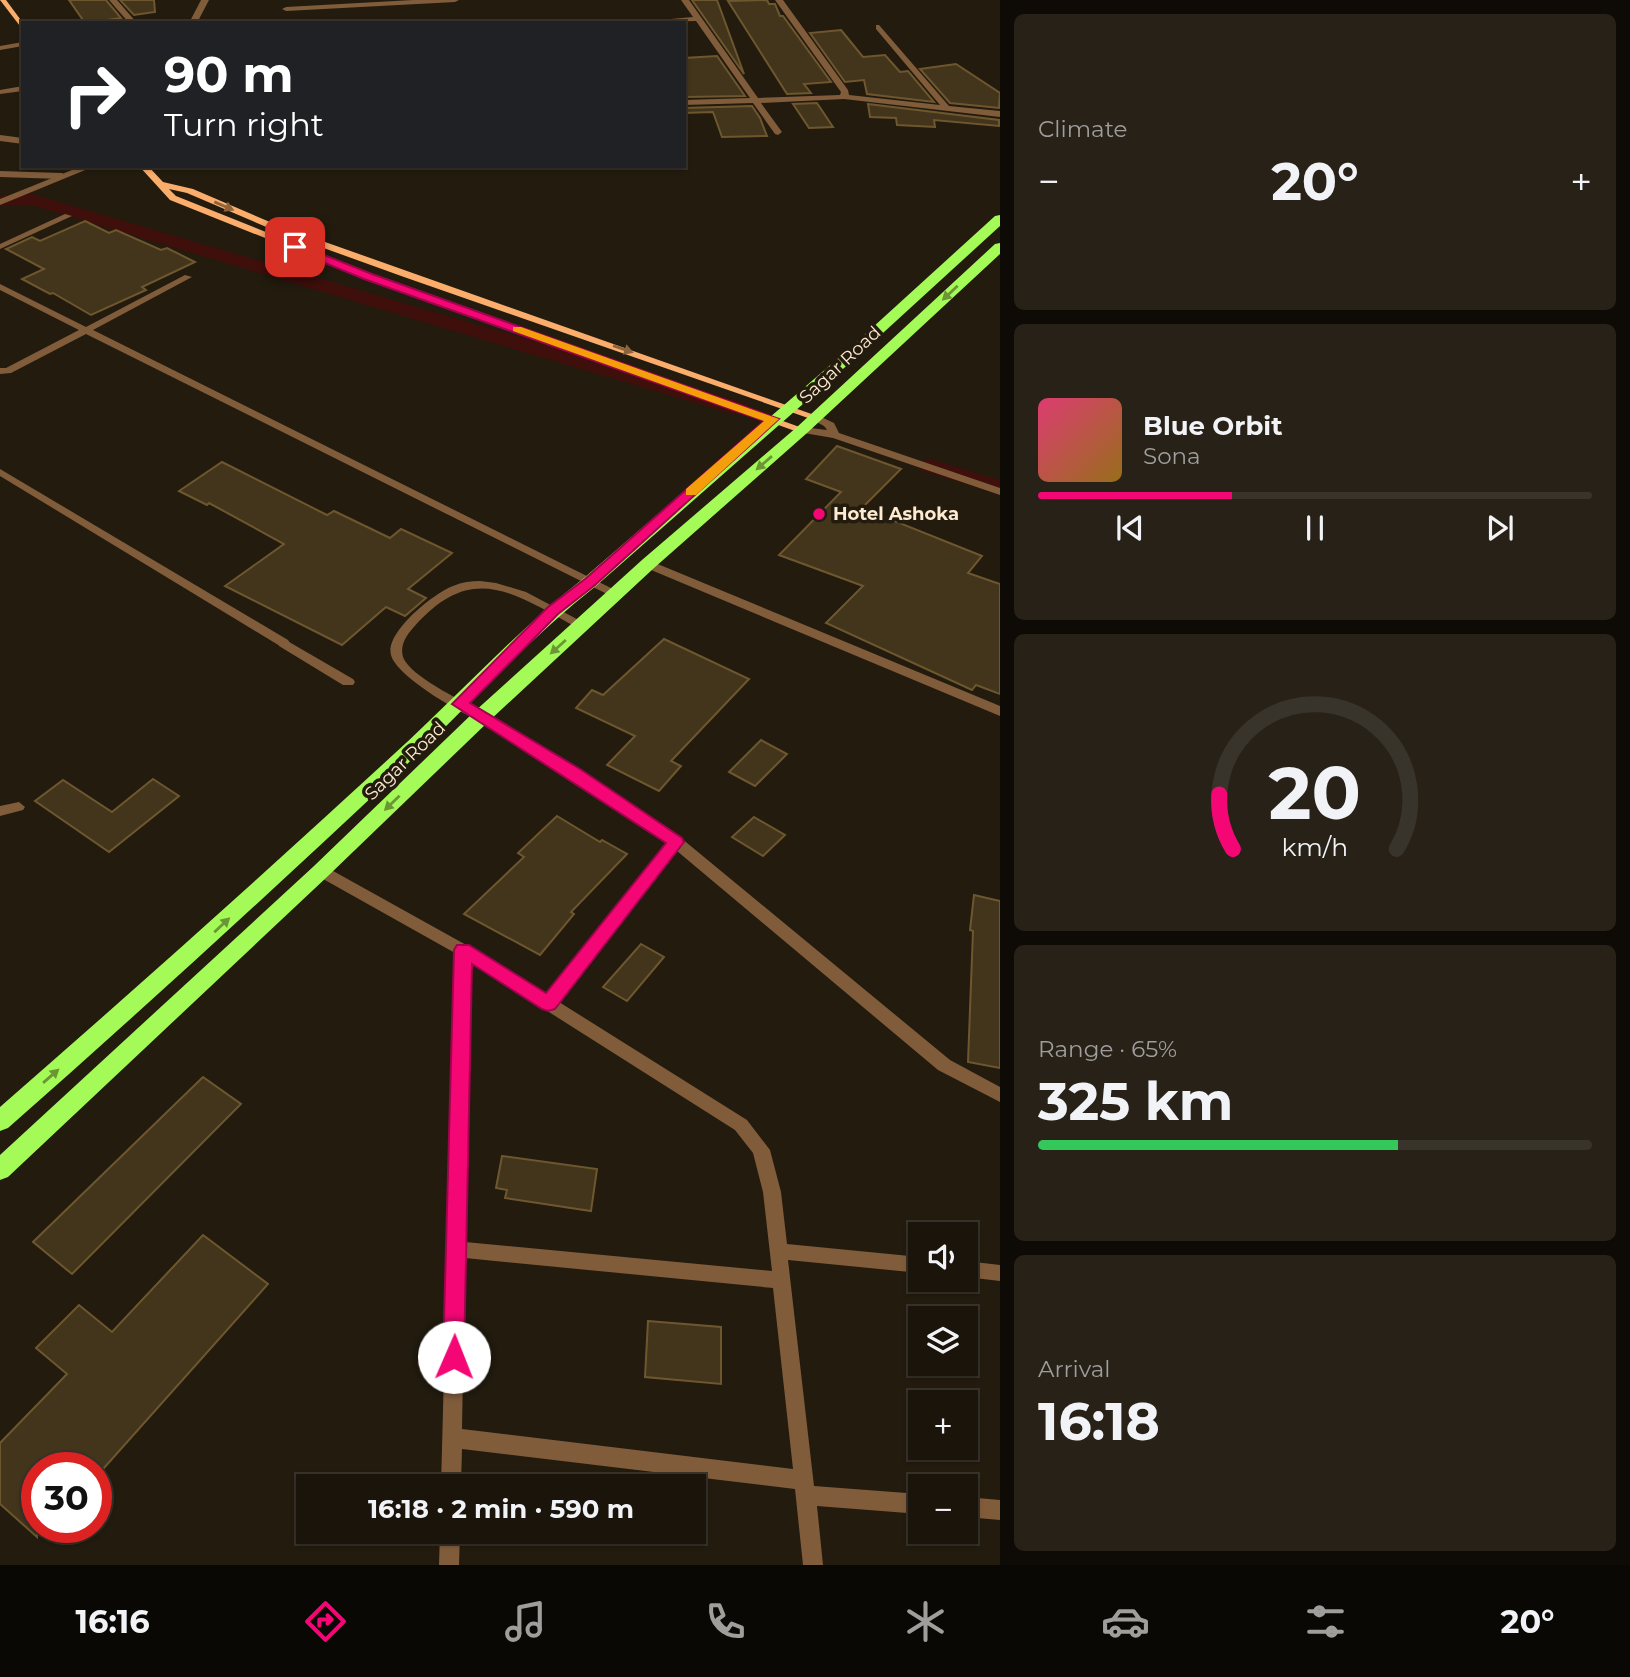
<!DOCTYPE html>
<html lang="en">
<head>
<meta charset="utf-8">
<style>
  :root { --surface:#1a140a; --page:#272118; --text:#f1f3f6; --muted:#9f9e9c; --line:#38332b; --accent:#f40775 }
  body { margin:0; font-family:Montserrat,sans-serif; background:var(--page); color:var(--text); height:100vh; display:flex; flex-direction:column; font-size:26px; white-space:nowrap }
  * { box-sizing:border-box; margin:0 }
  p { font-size:23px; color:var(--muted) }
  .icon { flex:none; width:38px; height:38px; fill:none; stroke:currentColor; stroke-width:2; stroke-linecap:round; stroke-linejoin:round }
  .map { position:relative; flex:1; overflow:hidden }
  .details { display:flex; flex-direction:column; gap:14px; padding:14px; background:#0e0b06; width:630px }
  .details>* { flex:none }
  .top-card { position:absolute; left:21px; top:21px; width:665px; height:147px; border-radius:0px; box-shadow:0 2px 5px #0004,0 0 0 2px var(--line); background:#202124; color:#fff; overflow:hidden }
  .tools { position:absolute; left:908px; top:1222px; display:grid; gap:14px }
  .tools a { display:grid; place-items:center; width:70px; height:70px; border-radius:0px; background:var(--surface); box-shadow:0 2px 5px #0004,0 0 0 2px var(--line); font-size:35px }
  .speed { position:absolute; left:21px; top:1452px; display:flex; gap:14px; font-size:35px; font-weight:700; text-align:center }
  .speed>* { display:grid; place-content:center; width:91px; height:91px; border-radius:50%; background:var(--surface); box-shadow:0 2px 5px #0004,0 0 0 2px var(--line); line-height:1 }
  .speed .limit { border:10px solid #d22; background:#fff; color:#111 }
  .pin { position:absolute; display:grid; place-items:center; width:60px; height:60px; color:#fff; margin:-30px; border-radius:14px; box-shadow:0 4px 10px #0006 }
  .me { position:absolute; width:77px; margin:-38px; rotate:1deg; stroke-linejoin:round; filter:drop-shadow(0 0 5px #0008) }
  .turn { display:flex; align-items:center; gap:24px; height:147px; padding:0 28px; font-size:32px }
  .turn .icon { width:91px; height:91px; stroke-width:2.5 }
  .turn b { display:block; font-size:49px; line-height:60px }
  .big { font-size:52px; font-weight:700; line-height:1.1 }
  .details .tile { flex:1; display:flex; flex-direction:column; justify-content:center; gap:10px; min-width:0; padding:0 24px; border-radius:10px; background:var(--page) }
  .details .dial { align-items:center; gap:0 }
  .dial svg { height:182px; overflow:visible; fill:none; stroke:var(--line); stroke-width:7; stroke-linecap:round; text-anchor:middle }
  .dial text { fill:var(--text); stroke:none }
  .song { display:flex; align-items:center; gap:21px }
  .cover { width:84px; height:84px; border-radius:10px; background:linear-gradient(135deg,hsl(340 70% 55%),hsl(40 70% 35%)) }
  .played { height:7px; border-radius:4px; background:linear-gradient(90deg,var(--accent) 35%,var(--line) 35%) }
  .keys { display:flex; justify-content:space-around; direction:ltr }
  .heat { display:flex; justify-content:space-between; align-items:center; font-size:38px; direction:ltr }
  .charge { height:10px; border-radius:5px; background:linear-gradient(90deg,#34c759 65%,var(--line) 0) }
  .trip { position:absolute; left:296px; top:1474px; width:410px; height:70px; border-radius:0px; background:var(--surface); box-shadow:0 2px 5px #0004,0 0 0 2px var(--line); font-weight:700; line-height:70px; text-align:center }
  .menu { display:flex; height:112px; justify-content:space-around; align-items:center; background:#0a0804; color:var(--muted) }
  .menu .icon { width:49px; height:49px }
  .menu .selected { color:var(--accent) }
  .menu b { font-size:32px; color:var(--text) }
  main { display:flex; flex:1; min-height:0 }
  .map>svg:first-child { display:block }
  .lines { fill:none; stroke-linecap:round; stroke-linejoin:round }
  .canal { fill:#3f0f0b; fill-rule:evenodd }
  .building { fill:#43351b; stroke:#6e572e; stroke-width:2 }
  .service { fill:#805c3b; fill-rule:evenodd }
  .minor { fill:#805c3b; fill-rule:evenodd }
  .tertiary { fill:#805c3b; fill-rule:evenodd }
  .secondary { fill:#fbad6b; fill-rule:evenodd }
  .trunk { fill:#a4fa56; fill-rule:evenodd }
  .oneway { fill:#8e643c }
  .oneway2 { fill:#6a9636 }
  .route { fill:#f40775; stroke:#9f054c; stroke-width:2 }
  .slow { fill:#f59e0b }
  .poi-dot { fill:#f40775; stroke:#221b0e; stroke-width:2.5 }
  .labels { text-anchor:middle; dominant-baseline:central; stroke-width:7; stroke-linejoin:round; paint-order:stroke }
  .street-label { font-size:18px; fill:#feead1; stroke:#221b0e }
  .poi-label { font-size:18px; font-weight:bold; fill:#feead1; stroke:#221b0e; text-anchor:start }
</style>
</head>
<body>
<main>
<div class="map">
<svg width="1000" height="1565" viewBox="0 0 1000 1565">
  <rect width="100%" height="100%" fill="#221b0e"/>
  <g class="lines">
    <!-- canal -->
    <g class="canal">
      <path d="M32,194L748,404L751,409L748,414H732L31,205H0V195Z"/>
      <path d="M930,459L1000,480V494L922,471L919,466L922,461Z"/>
    </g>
  </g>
  <!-- building -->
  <g class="building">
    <path d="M69,0H106L121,18L85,23Z"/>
    <path d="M120,0H154L155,12L134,15Z"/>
    <path d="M692,0H717L744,74Z"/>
    <path d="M767,0L769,4H775L780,16H783L831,82L804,84L811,93L787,94L728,1Z"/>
    <path d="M841,30L863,57L885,55L900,72L908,71L934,102L867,94L864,80L845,82L810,33Z"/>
    <path d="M717,56L745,96L684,97V58Z"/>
    <path d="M956,64L1000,93L999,108L950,103L920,69Z"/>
    <path d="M817,103L833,127L809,128L793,104Z"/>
    <path d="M868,104L999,120V126L934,120L935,127L897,125L896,118L870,117Z"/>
    <path d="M752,106L760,118L767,136L722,137L713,112L684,113V108Z"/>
    <path d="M85,221L109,233L116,230L161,250L167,248L195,262L142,287L146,290L91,315L53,293L50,294L22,279L44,269L6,249L32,237L40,241Z"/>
    <path d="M837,446L901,469L862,508L982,556L968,573L1000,584V694L976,685L972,690L826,623L863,586L779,555L841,492L806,479Z"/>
    <path d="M222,462L327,515L334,511L390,538L401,529L452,553L408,589L426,598L405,616L386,607L342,645L225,586L284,544L209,503L207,505L179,491Z"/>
    <path d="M664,639L749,679L671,761L681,766L659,791L607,765L635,736L576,708L592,690L603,695Z"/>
    <path d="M761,740L787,754L755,786L729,772Z"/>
    <path d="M153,779L179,796L109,852L35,801L63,780L112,812Z"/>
    <path d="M557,816L600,842L602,840L627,854L571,912L574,914L540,955L464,914L524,857L518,853Z"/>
    <path d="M754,817L785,835L763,856L732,837Z"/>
    <path d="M974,895L1000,901V1068L968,1062L973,931L970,930Z"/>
    <path d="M641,944L664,957L627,1001L603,987Z"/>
    <path d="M203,1077L241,1104L72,1274L33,1242Z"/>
    <path d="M502,1156L597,1169L591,1211L505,1198L507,1190L496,1188Z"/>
    <path d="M203,1235L268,1284L104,1468H37V1537L0,1504V1443L67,1374L36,1348L79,1305L112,1332Z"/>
    <path d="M648,1321L721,1327V1384L645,1377Z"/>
  </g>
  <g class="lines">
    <!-- service -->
    <g class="service">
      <path d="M65,214L72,216L0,249V244Z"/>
      <path d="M185,275L192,277L93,330L619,592L620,594L619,596H611L86,334L11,373L0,374V368H6L79,330L0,290V284L86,327Z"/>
      <path d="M0,469L288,640L290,643L284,647L280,646L0,476Z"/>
      <path d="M480,581L496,583L526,592L588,625L582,629L578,628C513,593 472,560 413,628C405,637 398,649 405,661C417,680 465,702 485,714L487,717L485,720L481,721C461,714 396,676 391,655C385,632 434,593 453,586C462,582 471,581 480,581Z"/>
      <path d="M19,802L25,807L23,810L0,816V806Z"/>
    </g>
    <!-- minor -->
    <g class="minor">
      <path d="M109,0H117L137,23H129Z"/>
      <path d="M201,0H209L197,23H189Z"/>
      <path d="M413,0H459L455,2L286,11L282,9L286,7Z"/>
      <path d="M681,0H689L758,98L840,95L841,92L775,0H783L848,90L849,95L940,105L876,29V25H879L949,106L1000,111V117L844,99L761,103L782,132L778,135L775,134L753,103L684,105V100L750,98L696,21L626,23L693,17Z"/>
      <path d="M23,42V46L0,50V46Z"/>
      <path d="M23,86V91L0,94V90Z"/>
      <path d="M0,135L23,138V144L0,141Z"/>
      <path d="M0,171L62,173L66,176L62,179L0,177Z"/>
      <path d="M648,560L1000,706V716L644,567L642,564Z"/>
      <path d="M284,639L353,679L355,682L353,685H343L279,646L278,643L279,640Z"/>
      <path d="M481,712L579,769L681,838L950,1060L1000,1087V1102L938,1070L677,851L559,1002L747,1120L770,1150L781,1192L787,1244L920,1257V1273L788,1260L814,1486L920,1494V1514L817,1506L823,1565H803L795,1489L462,1449L461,1486H441L455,953L316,875L314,871L316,867H326L468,946L546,994L667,843L569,777L476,720L474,717L476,714ZM470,962L735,1130L753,1153L763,1192L772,1271L465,1242ZM465,1258L773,1288L793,1469L462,1429Z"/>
      <path d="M966,1261L1000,1265V1281L966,1277Z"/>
      <path d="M966,1497L1000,1500V1520L966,1517Z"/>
      <path d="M440,1531H460L459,1565H439Z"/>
    </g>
    <!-- tertiary -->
    <g class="tertiary">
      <path d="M82,166H95L0,205V199Z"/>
      <path d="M815,414L834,423L839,433L1000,488V495L833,438L798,432V428L802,427L827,430C824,423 814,423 810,417Z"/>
    </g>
    <!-- secondary -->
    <g class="secondary">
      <path d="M0,0H6L23,23V30Z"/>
      <path d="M139,166H148L163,182L193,189L277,225L820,417L819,419H811L404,277L271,229L187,193L169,189L176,196L371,274L808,430L802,433L798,432L365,278L170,200Z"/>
    </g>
    <!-- trunk -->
    <g class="trunk">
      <path d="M1000,215V226L860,354L596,586C527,640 468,707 404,767C273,890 142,1010 8,1128L0,1131V1107C133,991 264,874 394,754C458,696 516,631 584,578L850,348L995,216Z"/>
      <path d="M1000,243V254L807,433L654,568L488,722L328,876L8,1177L0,1180V1155L314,866L474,712L642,560L797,427L995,244Z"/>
    </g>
  </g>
  <!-- one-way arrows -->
  <defs><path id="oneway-solid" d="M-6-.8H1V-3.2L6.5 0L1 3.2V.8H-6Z" transform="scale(1.75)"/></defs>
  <g class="oneway">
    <use href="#oneway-solid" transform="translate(224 206) rotate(23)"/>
    <use href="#oneway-solid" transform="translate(623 349) rotate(19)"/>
  </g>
  <g class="oneway2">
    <use href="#oneway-solid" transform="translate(950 293) rotate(137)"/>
    <use href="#oneway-solid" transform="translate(764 463) rotate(139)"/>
    <use href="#oneway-solid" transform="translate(558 647) rotate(138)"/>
    <use href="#oneway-solid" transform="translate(392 803) rotate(136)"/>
    <use href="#oneway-solid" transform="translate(222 925) rotate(-43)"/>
    <use href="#oneway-solid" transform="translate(51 1076) rotate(-41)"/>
  </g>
  <!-- route -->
  <path class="route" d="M291,245H299L372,274L779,419L595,585L558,614L470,703L580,769L682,838L684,842L555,1009L548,1011L542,1009L472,964L464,1357L461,1364L454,1367L446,1364L443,1357L454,950L457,945H469L546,993L666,843L452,704L548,607L585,579L764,421L364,279L291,249Z"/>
  <!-- slow -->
  <path class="slow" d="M513,327H521L779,419L696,495H686V489L764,421L513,331Z"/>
  <!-- markers -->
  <circle class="poi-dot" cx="819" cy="514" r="7"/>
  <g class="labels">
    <!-- street labels -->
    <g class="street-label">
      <text transform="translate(840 365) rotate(-43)">Sagar Road</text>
      <text transform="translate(405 761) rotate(-44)">Sagar Road</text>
    </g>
    <!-- poi labels -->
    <g class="poi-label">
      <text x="833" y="514">Hotel Ashoka</text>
    </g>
  </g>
</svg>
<div class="tools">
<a><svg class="icon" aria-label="sound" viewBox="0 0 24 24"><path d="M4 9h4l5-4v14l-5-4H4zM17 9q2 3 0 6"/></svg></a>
<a><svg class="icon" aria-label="layers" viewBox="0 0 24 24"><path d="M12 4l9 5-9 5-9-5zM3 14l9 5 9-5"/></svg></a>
<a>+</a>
<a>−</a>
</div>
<div class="speed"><div class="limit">30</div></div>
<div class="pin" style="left:295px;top:247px;background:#d93025"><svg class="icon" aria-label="arrive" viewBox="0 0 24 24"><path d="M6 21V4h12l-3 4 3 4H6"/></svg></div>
<svg class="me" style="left:454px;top:1357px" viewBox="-20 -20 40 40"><circle r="19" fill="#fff"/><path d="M0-13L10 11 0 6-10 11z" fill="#f40775"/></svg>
<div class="trip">16:18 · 2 min · 590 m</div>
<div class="top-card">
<div class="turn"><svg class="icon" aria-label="right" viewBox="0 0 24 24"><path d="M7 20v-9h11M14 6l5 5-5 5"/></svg><div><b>90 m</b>Turn right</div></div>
</div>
</div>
<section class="details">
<div class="tile"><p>Climate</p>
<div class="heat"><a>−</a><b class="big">20°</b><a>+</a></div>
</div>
<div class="tile">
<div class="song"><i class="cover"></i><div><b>Blue Orbit</b><p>Sona</p></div></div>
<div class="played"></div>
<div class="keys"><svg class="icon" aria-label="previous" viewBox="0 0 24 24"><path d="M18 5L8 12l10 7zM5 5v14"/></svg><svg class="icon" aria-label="pause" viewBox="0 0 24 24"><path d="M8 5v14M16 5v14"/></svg><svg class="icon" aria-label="next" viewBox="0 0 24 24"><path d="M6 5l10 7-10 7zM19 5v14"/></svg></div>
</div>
<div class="tile dial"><svg viewBox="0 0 100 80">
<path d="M14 69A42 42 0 1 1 86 69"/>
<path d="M14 69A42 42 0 0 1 8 45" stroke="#f40775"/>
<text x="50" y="56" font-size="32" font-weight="700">20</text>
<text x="50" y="72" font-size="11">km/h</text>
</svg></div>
<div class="tile"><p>Range · 65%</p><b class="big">325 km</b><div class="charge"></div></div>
<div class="tile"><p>Arrival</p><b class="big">16:18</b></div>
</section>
</main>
<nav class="menu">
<b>16:16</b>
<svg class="icon selected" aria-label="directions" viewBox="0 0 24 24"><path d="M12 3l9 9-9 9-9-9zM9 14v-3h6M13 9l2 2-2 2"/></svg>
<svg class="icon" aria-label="music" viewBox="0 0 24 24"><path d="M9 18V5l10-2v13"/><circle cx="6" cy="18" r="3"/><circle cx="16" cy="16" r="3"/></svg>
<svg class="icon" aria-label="phone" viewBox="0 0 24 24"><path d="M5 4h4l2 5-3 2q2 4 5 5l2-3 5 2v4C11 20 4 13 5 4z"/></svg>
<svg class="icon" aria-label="climate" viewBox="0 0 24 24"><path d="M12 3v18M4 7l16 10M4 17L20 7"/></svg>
<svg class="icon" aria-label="car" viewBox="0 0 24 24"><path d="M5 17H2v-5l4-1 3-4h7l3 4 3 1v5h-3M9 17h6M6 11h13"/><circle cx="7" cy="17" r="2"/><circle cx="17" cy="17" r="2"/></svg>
<svg class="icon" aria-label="filters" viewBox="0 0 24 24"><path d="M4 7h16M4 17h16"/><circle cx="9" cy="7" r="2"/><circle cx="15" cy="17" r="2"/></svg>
<b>20°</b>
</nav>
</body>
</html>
